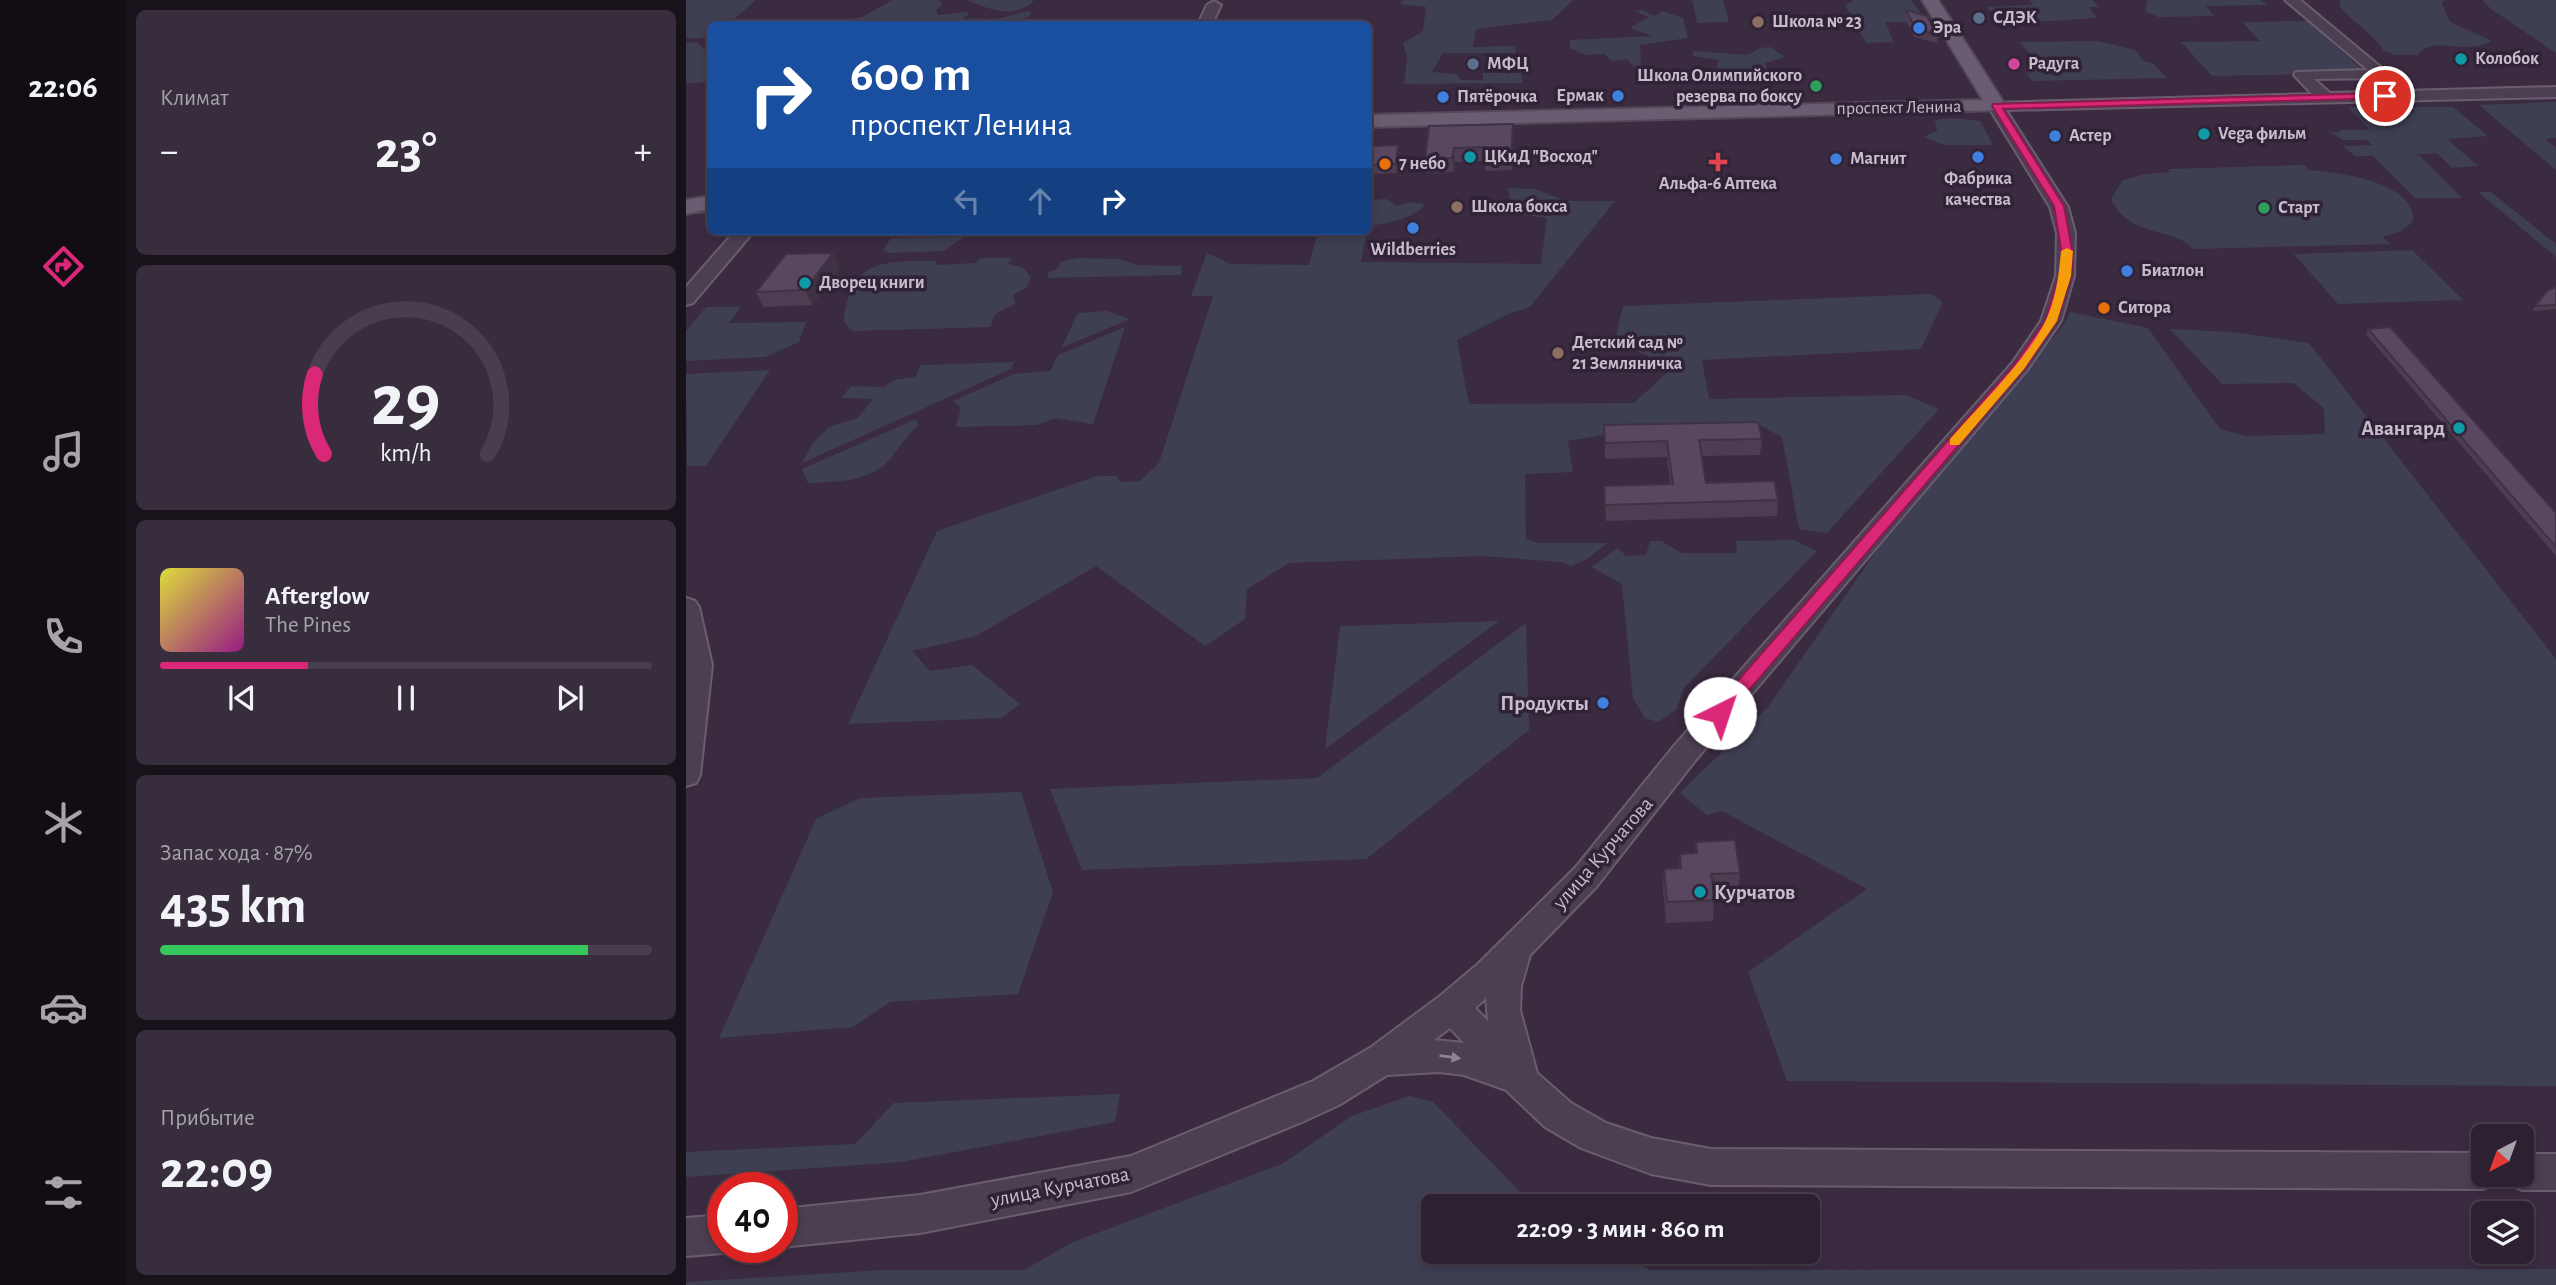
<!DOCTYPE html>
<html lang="ru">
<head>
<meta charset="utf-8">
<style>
  :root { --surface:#2c2031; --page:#382d3d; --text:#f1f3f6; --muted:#a6a3ab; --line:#483e4d; --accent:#db2777 }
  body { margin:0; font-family:"Alegreya Sans",sans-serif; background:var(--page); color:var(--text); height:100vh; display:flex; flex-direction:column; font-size:26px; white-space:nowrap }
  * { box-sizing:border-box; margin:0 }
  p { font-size:23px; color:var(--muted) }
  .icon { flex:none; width:38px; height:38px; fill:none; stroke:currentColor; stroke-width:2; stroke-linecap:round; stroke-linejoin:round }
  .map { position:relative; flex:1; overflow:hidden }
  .panel { display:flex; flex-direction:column; gap:10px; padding:10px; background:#18121b; width:560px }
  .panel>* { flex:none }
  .banner { position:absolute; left:21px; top:21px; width:665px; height:214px; border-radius:10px; box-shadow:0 4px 10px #0003,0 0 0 2px var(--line); background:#1a4fa0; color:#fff; overflow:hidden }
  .needle { width:46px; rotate:221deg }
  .controls { position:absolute; left:1785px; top:1124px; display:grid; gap:14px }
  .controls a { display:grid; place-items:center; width:63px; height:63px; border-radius:10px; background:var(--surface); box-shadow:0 4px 10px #0003,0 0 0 2px var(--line); font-size:35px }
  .speed { position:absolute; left:21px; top:1172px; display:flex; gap:14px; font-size:35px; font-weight:700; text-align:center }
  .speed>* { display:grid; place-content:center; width:91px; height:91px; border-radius:50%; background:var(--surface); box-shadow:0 4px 10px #0003,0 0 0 2px var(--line); line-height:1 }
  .speed .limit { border:10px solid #d22; background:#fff; color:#111 }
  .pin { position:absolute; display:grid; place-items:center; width:60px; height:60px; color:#fff; margin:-30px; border:4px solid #fff; border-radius:50%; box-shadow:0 2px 7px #0007 }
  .me { position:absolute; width:77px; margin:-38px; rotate:41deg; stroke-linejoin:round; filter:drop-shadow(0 0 5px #0008) }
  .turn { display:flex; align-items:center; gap:24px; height:147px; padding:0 28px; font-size:32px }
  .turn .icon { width:91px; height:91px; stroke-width:2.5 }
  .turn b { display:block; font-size:49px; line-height:60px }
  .lanes { display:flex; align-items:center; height:66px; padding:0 28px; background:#0003; justify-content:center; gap:35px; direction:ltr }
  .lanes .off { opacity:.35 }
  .big { font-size:52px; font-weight:700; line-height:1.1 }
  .panel .tile { flex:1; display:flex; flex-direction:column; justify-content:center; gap:10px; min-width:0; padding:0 24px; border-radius:10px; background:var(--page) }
  .panel .dial { align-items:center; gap:0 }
  .dial svg { height:182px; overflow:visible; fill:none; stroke:var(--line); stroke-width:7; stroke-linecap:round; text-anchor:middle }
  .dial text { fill:var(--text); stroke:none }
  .song { display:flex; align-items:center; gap:21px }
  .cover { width:84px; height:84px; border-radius:10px; background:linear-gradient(135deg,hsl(60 70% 55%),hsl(310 70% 35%)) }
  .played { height:7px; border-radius:4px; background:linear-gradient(90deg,var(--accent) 30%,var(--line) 30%) }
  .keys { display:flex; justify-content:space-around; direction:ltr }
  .heat { display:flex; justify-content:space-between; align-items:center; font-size:38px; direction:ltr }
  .charge { height:10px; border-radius:5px; background:linear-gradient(90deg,#34c759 87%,var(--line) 0) }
  .trip { position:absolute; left:735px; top:1194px; width:399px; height:70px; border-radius:10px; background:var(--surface); box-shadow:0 4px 10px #0003,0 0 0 2px var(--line); font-weight:700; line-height:70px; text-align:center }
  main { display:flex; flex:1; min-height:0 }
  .tab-bar { display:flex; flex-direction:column; width:126px; justify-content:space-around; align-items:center; background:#120d14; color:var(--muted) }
  .tab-bar .icon { width:49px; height:49px }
  .tab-bar .current { color:var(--accent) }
  .tab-bar b { font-size:32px; color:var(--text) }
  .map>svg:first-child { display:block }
  .green { fill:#3f3f53 }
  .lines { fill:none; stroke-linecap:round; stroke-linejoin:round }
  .minor-casing { stroke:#6a5d6f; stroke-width:4 }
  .major-casing { stroke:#55485b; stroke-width:4 }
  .minor { fill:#4c3f51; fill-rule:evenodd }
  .major { fill:#6b5d71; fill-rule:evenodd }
  .wall { fill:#4d3d53 }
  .shaded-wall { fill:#3e3244 }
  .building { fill:#594761; stroke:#3e3244; stroke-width:2 }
  .oneway { fill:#908494 }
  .route { fill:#db2777; stroke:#8e194d; stroke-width:2 }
  .slow { fill:#f59e0b }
  .service-dot { fill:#5c6f8a; stroke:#312337; stroke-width:2.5 }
  .education-dot { fill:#8d6e63; stroke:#312337; stroke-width:2.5 }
  .shop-dot { fill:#3f7fe0; stroke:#312337; stroke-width:2.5 }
  .culture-dot { fill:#0f9aa8; stroke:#312337; stroke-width:2.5 }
  .hotel-dot { fill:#d1479c; stroke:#312337; stroke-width:2.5 }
  .leisure-dot { fill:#2e9e5b; stroke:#312337; stroke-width:2.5 }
  .health-dot { fill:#e0444e; stroke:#312337; stroke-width:2.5 }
  .food-dot { fill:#e8710a; stroke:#312337; stroke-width:2.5 }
  .labels { text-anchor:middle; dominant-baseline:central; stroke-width:7; stroke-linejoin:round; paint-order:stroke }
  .far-poi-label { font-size:18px; font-weight:bold; fill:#c7bccb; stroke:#312337; text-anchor:start }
  .far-street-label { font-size:18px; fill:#c7bccb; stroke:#312337 }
  .poi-label { font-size:21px; font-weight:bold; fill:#c7bccb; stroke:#312337; text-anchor:end }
  .street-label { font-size:21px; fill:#c7bccb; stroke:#312337 }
</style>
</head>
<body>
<main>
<nav class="tab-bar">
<b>22:06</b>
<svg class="icon current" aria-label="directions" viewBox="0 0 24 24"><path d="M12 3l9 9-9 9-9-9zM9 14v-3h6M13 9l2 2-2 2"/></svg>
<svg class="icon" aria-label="music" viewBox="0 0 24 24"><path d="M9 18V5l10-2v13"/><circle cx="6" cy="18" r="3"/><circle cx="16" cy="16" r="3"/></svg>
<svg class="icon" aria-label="phone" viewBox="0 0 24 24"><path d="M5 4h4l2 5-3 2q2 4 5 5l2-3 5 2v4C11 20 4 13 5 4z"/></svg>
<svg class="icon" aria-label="climate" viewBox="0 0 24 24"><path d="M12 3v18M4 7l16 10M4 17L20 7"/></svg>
<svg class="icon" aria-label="car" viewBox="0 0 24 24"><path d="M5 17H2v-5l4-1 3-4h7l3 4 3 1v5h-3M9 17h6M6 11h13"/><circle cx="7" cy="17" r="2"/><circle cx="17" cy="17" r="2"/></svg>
<svg class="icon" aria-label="filters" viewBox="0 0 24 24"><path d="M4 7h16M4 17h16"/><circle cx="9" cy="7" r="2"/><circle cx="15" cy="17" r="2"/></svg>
</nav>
<section class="panel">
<div class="tile"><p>Климат</p>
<div class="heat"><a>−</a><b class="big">23°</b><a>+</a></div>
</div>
<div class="tile dial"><svg viewBox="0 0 100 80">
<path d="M14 69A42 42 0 1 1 86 69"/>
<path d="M14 69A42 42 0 0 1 10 34" stroke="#db2777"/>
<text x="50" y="56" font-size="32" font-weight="700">29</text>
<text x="50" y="72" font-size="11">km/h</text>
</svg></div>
<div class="tile">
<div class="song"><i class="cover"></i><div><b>Afterglow</b><p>The Pines</p></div></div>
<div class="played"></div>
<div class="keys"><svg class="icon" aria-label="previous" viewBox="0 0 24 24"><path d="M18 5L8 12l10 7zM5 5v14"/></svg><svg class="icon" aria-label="pause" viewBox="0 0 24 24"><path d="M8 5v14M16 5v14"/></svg><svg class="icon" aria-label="next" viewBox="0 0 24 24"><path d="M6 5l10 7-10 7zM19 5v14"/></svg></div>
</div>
<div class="tile"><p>Запас хода · 87%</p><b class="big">435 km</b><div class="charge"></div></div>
<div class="tile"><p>Прибытие</p><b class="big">22:09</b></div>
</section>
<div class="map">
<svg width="1870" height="1285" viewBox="0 0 1870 1285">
  <rect width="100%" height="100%" fill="#3b2b41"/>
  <!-- green -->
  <g class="green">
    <path d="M0,0H70L42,24H24V38H0Z"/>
    <path d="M207,0H254L256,5L250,10L252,15L281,12L283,14L275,21L288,18L307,20L342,11L345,12L344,16L334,21L427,20L426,24H140L176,17Z"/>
    <path d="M281,0H348C331,20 300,9 281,0Z"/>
    <path d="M718,0H887L866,20L790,29L787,47L829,46L830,53H757L746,72L771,74L774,80H797V73H835L837,83L718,84L721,57L717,43L737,31L740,7L713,4Z"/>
    <path d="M1006,0H1037L1043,22L1011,23Z"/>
    <path d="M1168,0H1225L1241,22H1199L1208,42L1180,43L1159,5Z"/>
    <path d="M1344,0H1406L1413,7H1403L1411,18C1381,19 1322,29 1300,7L1347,5Z"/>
    <path d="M1461,0H1575L1581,5L1520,6L1528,16L1472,17L1459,11Z"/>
    <path d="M1655,0H1760L1755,2L1764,22L1806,41C1778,57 1747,34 1732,55H1709L1698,51C1687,34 1667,22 1653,6Z"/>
    <path d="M1796,0H1870V53L1805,9Z"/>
    <path d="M956,10L968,16L976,11L997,18L1002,38L954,45L955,69L949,68L941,59L926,61L919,54L899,55L884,48V40L966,36L944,28L963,17L948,11Z"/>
    <path d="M1622,21L1680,73L1526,76L1495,42L1574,41L1556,22Z"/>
    <path d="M1412,41L1449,50L1458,61L1468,64L1481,78L1346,81L1341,73V64L1350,61L1333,42Z"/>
    <path d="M0,42L12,43L24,54V82L0,83Z"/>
    <path d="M1084,47L1099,57L1079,63L1086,78H1010L1007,71L1031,69L1032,60L1007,56V51L1061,55L1074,48Z"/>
    <path d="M1870,102V138L1859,139L1870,148V170L1793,105Z"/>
    <path d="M1662,107H1706L1711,112L1730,113L1725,107H1767L1802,136L1761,139L1792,166L1766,168L1751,153L1729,155L1734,156L1776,198H1729L1687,156H1669L1657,146L1686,145L1681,140H1657L1643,132L1655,133L1652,130H1684Z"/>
    <path d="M1265,118L1294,121L1307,145H1258L1238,137L1251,131L1249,120Z"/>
    <path d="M1619,165L1623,170C1652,172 1731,182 1727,222L1715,231L1697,237L1704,244L1507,249C1490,227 1443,239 1425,199L1436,181L1459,174L1484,172L1483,169Z"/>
    <path d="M822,188L849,189L880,201H929L844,307L822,314L771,340L783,404L948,403L986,368L927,339L930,336L937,306L1245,294L1257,302L1235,349L1016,360L1023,399L1219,395L1253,409L1141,533L1113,529L1096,437L1068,422L964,427L882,441L887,472L839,474L840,539L853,543H921L901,559L885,566L875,562L796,556L603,563L561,589L559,619L519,646L410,566L290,636L226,651L244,671L286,665L334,704L315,718L162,724L251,531L411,476H430L435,482L454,481L473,463L527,296H505L521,253L545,264L623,265L632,231H681L675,262L855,264L861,218L826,214Z"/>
    <path d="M1792,192H1805L1870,244V257Z"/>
    <path d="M700,199L711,206L724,202L739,204C731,218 698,224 683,226V200Z"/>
    <path d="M278,237L257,251L202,253L197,250L205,238Z"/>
    <path d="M1726,250L1777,300L1652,304L1608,254Z"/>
    <path d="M295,258H326L322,264L336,267L345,277L341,287L327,295L329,304L309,314L304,327L167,331C154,322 158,317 161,303C169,258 210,261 249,261L252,265L289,263Z"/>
    <path d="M391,258L434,259L451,265L496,266L495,275L361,278L363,272L371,269L375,262Z"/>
    <path d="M20,307H55L43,323L120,322L113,342L79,357L0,361V331Z"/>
    <path d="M421,311L444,319L375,348L392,313Z"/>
    <path d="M1384,312L1462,328L1534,429L1559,436L1639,434L1638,408L1607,383L1536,384L1484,329L1547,332L1623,343L1870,659V1086L1101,1081L1062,972L1181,889L1036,811L1021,815L994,793L1082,707L1191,550L1379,323Z"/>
    <path d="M439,327L407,424L370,418L351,425L270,427L275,408L267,401L328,374L364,371L372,355Z"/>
    <path d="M328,362L325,369L116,463L126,444L143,427L172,418L187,399L155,398L165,386L198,387L208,380L229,377L235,365Z"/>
    <path d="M84,370L20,466H1L0,374Z"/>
    <path d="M230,419L232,426C220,436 214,447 204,459C186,482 148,482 122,483L116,469Z"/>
    <path d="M1108,540L1131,551L997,689L991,709L972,722L959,718L947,698L936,584L905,567L932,548L940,556L960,555L964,541H975L996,553H1051L1050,541Z"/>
    <path d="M813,621L639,749L654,626Z"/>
    <path d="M840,623L843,730L680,859L396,870L364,789L631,778Z"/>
    <path d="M335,792L367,892L332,994L204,1002L167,1027L33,1038L130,819L174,798Z"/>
    <path d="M434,1094L429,1122L215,1162L0,1177V1152L169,1144L208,1103Z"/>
    <path d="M723,1096L747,1102L844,1202L851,1206H747V1251H932L964,1270L1870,1269V1285H0V1282L199,1270H338L387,1242L596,1164L666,1116Z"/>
  </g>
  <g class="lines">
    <!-- minor casing -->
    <g class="minor-casing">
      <g id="minor">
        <path d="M1599,0H1614L1703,74L1696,78L1628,79L1644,93L1870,87V97L1320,110L1382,207L1389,233L1388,276L1375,321L1341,370L1008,762L911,886L844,955L835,986L834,1010L851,1073L885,1103L920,1123L965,1138L1025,1149L1797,1153V1174H1814L1810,1184L1797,1189L1025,1185L965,1174L895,1148L859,1127L820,1090L778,1075L753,1072L701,1075L653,1105L616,1122L445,1192L234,1233L96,1247V1209L234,1195L445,1156L627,1081L684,1048L754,996L792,964L889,868L988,746L1327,362L1355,321L1370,276L1371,233L1364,207L1302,106L1305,103L1626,94L1608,75L1610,72L1682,70ZM800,998L802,1021L789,1008ZM764,1028L778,1043L748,1040Z"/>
        <path d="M528,1L535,5L526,24H512L521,5Z"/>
        <path d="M24,201V211L0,212V202Z"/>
        <path d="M49,231H68L7,303L0,305V287Z"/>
        <path d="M0,598L9,601L13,607L26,665L14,775L10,783L0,786Z"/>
        <path d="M1836,1154H1870V1190H1836L1823,1185L1818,1174H1836Z"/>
        <path d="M37,1215V1248H50L37,1253L0,1256V1218Z"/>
      </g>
    </g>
    <!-- major casing -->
    <g class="major-casing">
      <g id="major">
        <path d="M1236,0H1252L1320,106L1317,110L682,127V115L1297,100Z"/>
        <path d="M24,196V209L0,214V200Z"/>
      </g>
    </g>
    <!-- minor -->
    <use href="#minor" class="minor"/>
    <!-- major -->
    <use href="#major" class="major"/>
  </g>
  <!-- wall -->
  <g class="wall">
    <path d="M1220,10L1252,35L1251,43L1228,37L1219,18Z"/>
    <path d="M827,124V138L826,170L799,171V161L769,162L768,172L740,173L739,159Z"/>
    <path d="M713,155L711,173L684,174L683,165Z"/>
    <path d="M147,253L154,267L126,305L77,307L70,292Z"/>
    <path d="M1870,287V309L1847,311L1849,306Z"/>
    <path d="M1682,329L1870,513V556L1680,334Z"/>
    <path d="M918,425L1076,439L1074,455L1016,456L1020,483L1092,500L1091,516L920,521L918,486L984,484L981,457L919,459Z"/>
    <path d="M1010,842L1054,873L1052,894L1028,895L1027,921L980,923L977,890L978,869L993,868L994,854L1009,853Z"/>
  </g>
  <!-- shaded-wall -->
  <g class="shaded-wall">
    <path d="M827,124V138L826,170L825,156Z"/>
    <path d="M712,145L713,155L711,173L710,164Z"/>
    <path d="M768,148L769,162L768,172L766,158Z"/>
    <path d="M147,253L154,267L126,305L119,290Z"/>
  </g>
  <!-- building -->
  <g class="building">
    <path d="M1220,10L1241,16L1252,35L1229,28Z"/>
    <path d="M827,124L825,156L798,157L799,147L768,148L766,158L739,159L743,126Z"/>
    <path d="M712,145L710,164L683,165L686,146Z"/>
    <path d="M147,253L119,290L70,292L100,254Z"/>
    <path d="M1870,287V305L1849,306L1862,290Z"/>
    <path d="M1704,327L1870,513V547L1682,329Z"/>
    <path d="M1072,422L1076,439L1013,440L1020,483L1088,481L1092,500L919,505L918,486L987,484L981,441L919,443L918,425Z"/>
    <path d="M1049,840L1054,873L1025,874L1029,900L981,902L978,869L995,868L994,854L1011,853L1010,842Z"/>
  </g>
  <!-- one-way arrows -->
  <defs><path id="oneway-solid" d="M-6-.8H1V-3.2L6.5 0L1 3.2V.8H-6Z" transform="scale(1.75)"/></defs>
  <use class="oneway" href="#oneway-solid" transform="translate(764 1057) rotate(7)"/>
  <!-- route -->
  <path class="route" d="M1699,93L1704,96L1702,98L1317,109L1378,206L1387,255L1385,276L1371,321L1338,369L1040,717H1028L1026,713L1028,708L1329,364L1359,321L1373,276L1376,255L1368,206L1306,106L1307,104Z"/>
  <!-- slow -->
  <path class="slow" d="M1381,248L1387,251L1385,276L1371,321L1338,369L1273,445H1264V439C1292,407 1342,358 1360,320C1370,299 1373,274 1375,251Z"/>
  <!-- markers -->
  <g class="service-dot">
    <circle cx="1293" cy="18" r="7"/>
    <circle cx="787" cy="64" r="7"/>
  </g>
  <g class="education-dot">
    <circle cx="1072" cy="22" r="7"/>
    <circle cx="771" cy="207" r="7"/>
    <circle cx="872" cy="353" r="7"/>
  </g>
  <g class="shop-dot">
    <circle cx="1233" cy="28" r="7"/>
    <circle cx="932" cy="96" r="7"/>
    <circle cx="757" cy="97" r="7"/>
    <circle cx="1369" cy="136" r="7"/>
    <circle cx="1292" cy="157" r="7"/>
    <circle cx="1150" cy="159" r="7"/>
    <circle cx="727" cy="228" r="7"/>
    <circle cx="1441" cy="271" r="7"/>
    <circle cx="917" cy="703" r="7"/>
  </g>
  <g class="culture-dot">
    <circle cx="1775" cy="59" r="7"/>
    <circle cx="1518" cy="134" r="7"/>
    <circle cx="784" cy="157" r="7"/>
    <circle cx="119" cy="283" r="7"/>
    <circle cx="1773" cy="428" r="7"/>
    <circle cx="1014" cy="892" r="7"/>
  </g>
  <circle class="hotel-dot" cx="1328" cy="64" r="7"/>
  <g class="leisure-dot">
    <circle cx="1130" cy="86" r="7"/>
    <circle cx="1578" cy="208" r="7"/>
  </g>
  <path class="health-dot" d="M1028.5 151.5h7v7h7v7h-7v7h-7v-7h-7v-7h7z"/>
  <g class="food-dot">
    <circle cx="699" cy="164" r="7"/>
    <circle cx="1418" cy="308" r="7"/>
  </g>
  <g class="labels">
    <!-- far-poi labels -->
    <g class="far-poi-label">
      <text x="1307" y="18">СДЭК</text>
      <text x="1086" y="22">Школа № 23</text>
      <text x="1247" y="28">Эра</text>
      <text x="1789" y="59">Колобок</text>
      <text x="801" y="64">МФЦ</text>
      <text x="1342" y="64">Радуга</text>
      <text x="1116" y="76" text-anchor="end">Школа Олимпийского<tspan x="1116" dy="21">резерва по боксу</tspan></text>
      <text x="918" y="96" text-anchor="end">Ермак</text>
      <text x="771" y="97">Пятёрочка</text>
      <text x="1532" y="134">Vega фильм</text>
      <text x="1383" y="136">Астер</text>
      <text x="798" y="157">ЦКиД "Восход"</text>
      <text x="1164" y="159">Магнит</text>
      <text x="713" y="164">7 небо</text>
      <text x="1292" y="179" text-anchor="middle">Фабрика<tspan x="1292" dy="21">качества</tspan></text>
      <text x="1032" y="184" text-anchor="middle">Альфа-6 Аптека</text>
      <text x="785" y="207">Школа бокса</text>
      <text x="1592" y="208">Старт</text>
      <text x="727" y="250" text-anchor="middle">Wildberries</text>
      <text x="1455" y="271">Биатлон</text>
      <text x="133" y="283">Дворец книги</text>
      <text x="1432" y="308">Ситора</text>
      <text x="886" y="343">Детский сад №<tspan x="886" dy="21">21 Земляничка</tspan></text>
    </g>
    <!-- far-street labels -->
    <g class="far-street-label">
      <text transform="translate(1213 108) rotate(-1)">проспект Ленина</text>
    </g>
    <!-- poi labels -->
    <g class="poi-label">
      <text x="1759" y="428">Авангард</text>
      <text x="903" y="703">Продукты</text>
      <text x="1028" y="892" text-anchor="start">Курчатов</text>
    </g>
    <!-- street labels -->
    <g class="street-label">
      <text transform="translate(917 853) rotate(-49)">улица Курчатова</text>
      <text transform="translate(374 1187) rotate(-11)">улица Курчатова</text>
    </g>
  </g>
</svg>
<div class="controls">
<a><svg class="needle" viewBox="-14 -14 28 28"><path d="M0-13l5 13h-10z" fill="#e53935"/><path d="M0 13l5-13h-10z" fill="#a6a3ab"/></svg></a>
<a><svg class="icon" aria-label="layers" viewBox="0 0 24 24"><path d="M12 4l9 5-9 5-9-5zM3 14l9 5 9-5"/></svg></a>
</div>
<div class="speed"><div class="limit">40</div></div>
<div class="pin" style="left:1699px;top:96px;background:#d93025"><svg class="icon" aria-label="arrive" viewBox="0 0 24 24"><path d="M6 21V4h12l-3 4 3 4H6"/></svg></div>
<svg class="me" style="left:1034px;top:713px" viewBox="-20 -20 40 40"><circle r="19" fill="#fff"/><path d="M0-13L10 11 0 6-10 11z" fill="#db2777"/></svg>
<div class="trip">22:09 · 3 мин · 860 m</div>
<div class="banner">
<div class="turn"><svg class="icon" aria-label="right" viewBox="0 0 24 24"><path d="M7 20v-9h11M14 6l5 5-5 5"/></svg><div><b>600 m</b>проспект Ленина</div></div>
<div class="lanes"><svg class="icon off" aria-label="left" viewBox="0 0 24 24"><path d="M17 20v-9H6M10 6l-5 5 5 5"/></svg><svg class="icon off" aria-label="ahead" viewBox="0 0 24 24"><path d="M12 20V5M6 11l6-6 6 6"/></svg><svg class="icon" aria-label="right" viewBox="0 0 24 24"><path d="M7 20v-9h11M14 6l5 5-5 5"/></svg></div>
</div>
</div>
</main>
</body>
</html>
